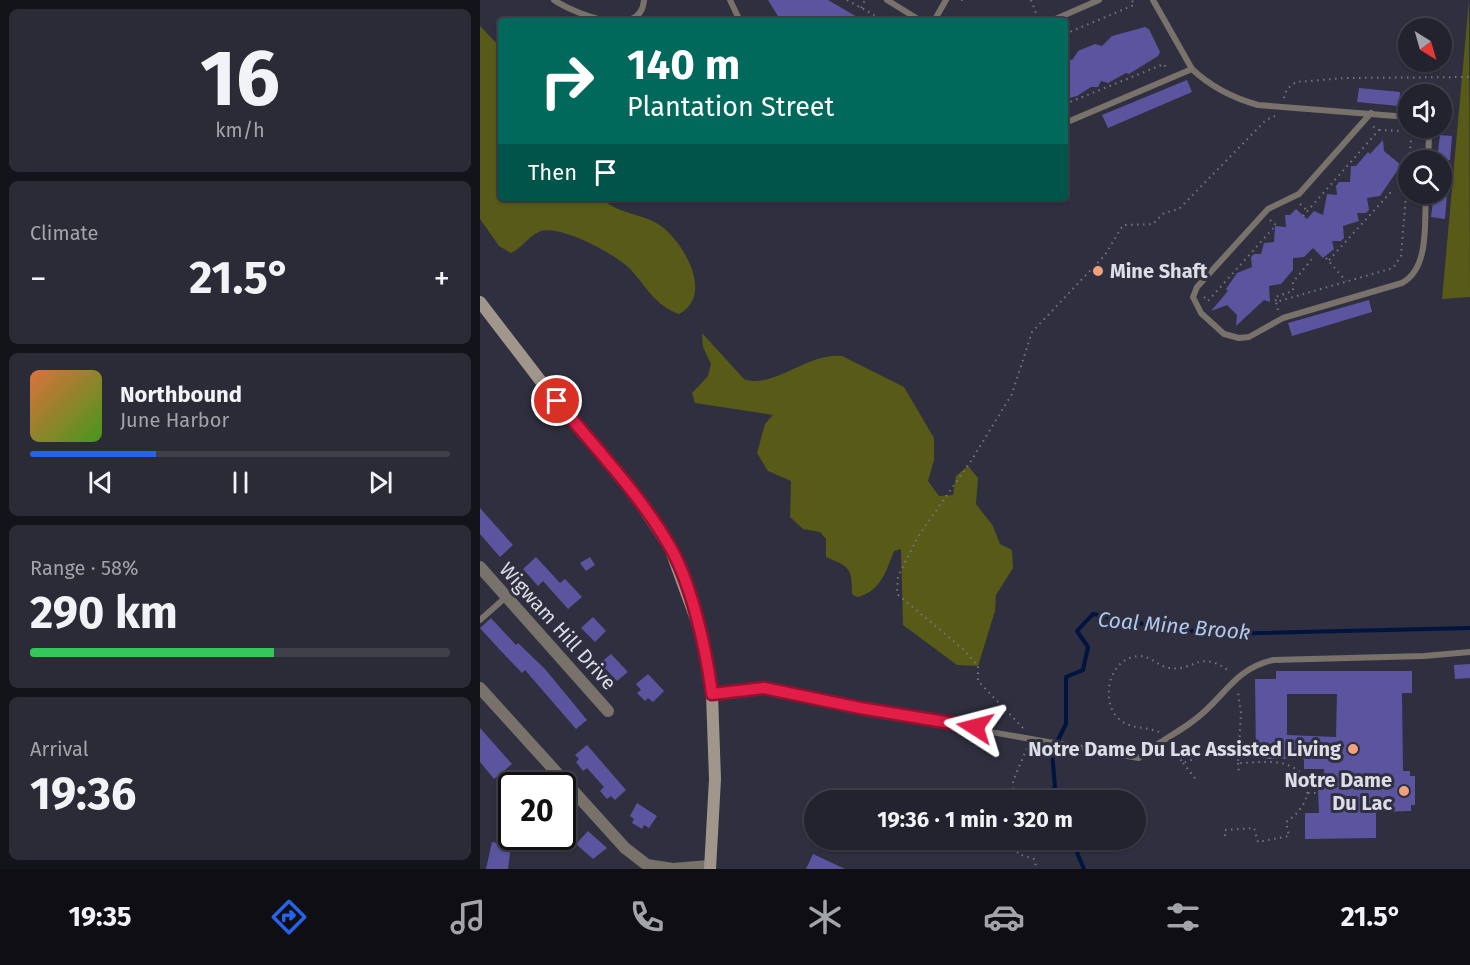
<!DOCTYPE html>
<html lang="en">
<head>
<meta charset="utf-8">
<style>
  :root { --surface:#23232f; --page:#2b2b37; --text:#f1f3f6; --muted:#a3a4aa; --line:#40404b; --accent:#2563eb }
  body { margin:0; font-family:"Fira Sans",sans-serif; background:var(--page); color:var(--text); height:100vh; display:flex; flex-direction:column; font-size:22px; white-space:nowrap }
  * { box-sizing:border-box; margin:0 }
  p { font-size:20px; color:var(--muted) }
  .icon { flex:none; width:33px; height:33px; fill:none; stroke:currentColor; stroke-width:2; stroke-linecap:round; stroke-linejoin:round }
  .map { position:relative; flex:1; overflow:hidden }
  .panel { display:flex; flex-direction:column; gap:9px; padding:9px; background:#13131a; width:480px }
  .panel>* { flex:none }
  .guide { position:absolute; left:18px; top:18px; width:570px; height:183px; border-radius:6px; box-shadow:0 2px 4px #0004,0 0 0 2px var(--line); background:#00695c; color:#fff; overflow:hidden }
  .needle { width:39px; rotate:143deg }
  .controls { position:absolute; left:918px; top:18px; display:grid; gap:12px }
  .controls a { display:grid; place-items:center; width:54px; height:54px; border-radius:50%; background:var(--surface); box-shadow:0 2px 4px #0004,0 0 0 2px var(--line); font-size:30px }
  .speed { position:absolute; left:18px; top:772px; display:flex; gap:12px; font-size:30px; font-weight:700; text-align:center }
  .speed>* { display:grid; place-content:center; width:78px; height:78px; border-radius:50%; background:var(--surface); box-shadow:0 2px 4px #0004,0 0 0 2px var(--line); line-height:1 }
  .speed .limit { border:3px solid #111; border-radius:9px; background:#fff; color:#111 }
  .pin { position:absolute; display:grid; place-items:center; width:51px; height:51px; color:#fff; margin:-26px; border:3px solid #fff; border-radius:50%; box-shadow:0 2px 6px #0007 }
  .me { position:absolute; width:66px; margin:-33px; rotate:279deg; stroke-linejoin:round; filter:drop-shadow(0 0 4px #0008) }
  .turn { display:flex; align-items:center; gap:21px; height:126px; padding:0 30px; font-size:27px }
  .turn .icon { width:78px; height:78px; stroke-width:2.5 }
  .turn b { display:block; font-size:42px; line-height:51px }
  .then { display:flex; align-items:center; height:57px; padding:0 30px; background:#0003; gap:12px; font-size:22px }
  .big { font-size:45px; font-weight:700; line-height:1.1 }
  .panel .widget { flex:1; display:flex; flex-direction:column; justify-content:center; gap:9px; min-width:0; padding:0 21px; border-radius:9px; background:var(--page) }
  .panel .dial { align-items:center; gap:0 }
  .dial b { font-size:78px; line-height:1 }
  .song { display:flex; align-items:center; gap:18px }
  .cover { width:72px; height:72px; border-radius:9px; background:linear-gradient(135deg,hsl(20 70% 55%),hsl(100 70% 35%)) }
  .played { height:6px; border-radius:3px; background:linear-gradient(90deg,var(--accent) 30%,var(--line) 30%) }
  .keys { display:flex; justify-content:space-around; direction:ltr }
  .heat { display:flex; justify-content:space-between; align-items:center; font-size:33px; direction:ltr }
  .charge { height:9px; border-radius:4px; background:linear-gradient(90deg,#34c759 58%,var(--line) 0) }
  .trip { position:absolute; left:324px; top:790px; width:342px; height:60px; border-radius:30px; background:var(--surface); box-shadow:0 2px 4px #0004,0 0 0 2px var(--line); font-weight:700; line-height:60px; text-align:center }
  .menu { display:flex; height:96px; justify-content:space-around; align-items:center; background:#0e0e13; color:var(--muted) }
  .menu .icon { width:42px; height:42px }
  .menu .active { color:var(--accent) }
  .menu b { font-size:27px; color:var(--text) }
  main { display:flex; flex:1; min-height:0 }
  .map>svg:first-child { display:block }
  .green { fill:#575b17 }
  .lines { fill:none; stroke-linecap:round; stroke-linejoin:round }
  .stream { stroke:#001440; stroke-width:4 }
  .building { fill:#5a559e; fill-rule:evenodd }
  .path { stroke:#757583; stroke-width:2; stroke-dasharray:1.5 4.5; stroke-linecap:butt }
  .service { stroke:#78726b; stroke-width:6 }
  .minor { stroke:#78726b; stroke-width:12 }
  .secondary { stroke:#a1968c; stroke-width:12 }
  .route-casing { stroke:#92132f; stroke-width:15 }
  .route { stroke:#e11d48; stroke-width:10 }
  .poi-dot { fill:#f1a17d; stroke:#2f2f3f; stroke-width:2 }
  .labels { text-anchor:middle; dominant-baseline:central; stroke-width:6; stroke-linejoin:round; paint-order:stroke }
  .poi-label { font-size:20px; font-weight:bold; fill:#dddde8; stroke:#2f2f3f; text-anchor:end }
  .street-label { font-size:20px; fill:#dddde8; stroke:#2f2f3f }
  .water-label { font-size:21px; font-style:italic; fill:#b0c9ed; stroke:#2f2f3f }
</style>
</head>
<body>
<main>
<section class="panel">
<div class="widget dial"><b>16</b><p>km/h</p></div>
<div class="widget"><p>Climate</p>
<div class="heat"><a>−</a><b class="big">21.5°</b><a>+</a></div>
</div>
<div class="widget">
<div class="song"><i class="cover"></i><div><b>Northbound</b><p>June Harbor</p></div></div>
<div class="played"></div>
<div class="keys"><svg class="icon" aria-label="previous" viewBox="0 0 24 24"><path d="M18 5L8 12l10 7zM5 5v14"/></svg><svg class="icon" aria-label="pause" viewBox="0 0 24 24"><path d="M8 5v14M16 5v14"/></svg><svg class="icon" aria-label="next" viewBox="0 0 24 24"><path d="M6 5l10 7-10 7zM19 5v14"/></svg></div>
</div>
<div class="widget"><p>Range · 58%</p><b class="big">290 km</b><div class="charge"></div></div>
<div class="widget"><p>Arrival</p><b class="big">19:36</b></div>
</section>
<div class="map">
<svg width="990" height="869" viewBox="0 0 990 869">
  <rect width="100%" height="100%" fill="#2f2f3f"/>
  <!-- green -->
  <g class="green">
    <path d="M989,0L990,297L962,299Z"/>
    <path d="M0,26L21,48V198H122C135,214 164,213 181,226C203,242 235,295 199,314C176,306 167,288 152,271C138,255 82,225 61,231C49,235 42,248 31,253L19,246L0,219Z"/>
    <path d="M222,333L264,379C292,390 328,352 362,356L424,387L454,438V460L448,481L459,496L473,495L476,476L488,466L498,478L496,504L513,526L520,544L532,550L533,568L516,595L515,611L498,666L477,665L423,625L421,549L414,551C406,572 400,592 377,597L372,594C372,568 370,567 346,557V539L340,532L323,529L310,517L311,481L288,471L277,453L285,424L293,415L215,403L212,393L228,376L231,364L223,347Z"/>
  </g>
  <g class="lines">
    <!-- stream -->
    <g class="stream">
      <path d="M563,801L575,787L572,752L586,724V677L603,670L608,647L597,631L613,614L679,627L741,634L990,628"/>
      <path d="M588,840L593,843L604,869"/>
    </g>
  </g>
  <!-- building -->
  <g class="building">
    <path d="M288,0H348L384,21H301Z"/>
    <path d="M665,27L669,29L680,52L678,56L649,74L646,73L628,83L621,81L618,87H611L597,96L585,99V62L593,59L598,51L615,44L622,46L632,36Z"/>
    <path d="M707,80L712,92L628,128L622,115Z"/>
    <path d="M879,88L920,92L919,106L877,102Z"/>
    <path d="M960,135L972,136L970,160H957Z"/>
    <path d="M903,140L904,151L921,165L900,196L887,198L889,210L886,213H877L879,221L863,226L864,238L861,241H852L854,249L843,258L833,248L824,257L813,258V270L801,284L789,286L790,302L784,300L756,326L757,315L747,305L731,311L748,291L746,289L757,273L772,267L771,257L774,254H781L784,243L794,242L795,226L806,227L805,215H810L816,209L827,219L834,211L843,215L847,194L857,195L856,186L859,182H870L871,166H876L888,152L890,154Z"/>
    <path d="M954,194H967L965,219L951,217Z"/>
    <path d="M889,300L892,312L812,336L808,323Z"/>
    <path d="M0,508L33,545L20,557L0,534Z"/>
    <path d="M56,557L80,583L85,579L102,597L88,609L63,581L58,586L43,569Z"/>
    <path d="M110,557L115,565L106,571L100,563Z"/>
    <path d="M113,617L126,631L115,642L101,628Z"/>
    <path d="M11,618L36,645L38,643L65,669L107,720L96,729L45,670L42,673L19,649L0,628Z"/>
    <path d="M131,654L148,672L137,681L120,663Z"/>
    <path d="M990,664V678L975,679L974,665Z"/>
    <path d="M796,671H932V693H922L923,771H930V776H935V805H931V811L896,812V838L825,839V813H839L838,789H844V769H824V759H783V755H776L775,679H796ZM807,694H857L856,737L807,735Z"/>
    <path d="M168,674L184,691L173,702L168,698L165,701L157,693L161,690L156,684Z"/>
    <path d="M0,728L32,764L14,779L0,762Z"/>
    <path d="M107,745L146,790L135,800L131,796L127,799L120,791L124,787L107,768L103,771L96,762L99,759L95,755Z"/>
    <path d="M157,803L177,816L169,828L164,825L162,829L152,823L154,819L150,816Z"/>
    <path d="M108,831L127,848L113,859L96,844Z"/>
    <path d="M12,842L31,846L28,869H6Z"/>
    <path d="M333,854L365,869H326Z"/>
  </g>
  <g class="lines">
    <!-- path -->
    <g class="path">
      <path d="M367,0L405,21"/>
      <path d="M481,0H484"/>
      <path d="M551,0L559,21"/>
      <path d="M381,8L385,0"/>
      <path d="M585,28L588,33"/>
      <path d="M585,34L654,5L652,0"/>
      <path d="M804,98L807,89L816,82L865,78L990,77"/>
      <path d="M585,104L684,64L687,70"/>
      <path d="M899,130L923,131"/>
      <path d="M929,160L931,140"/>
      <path d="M820,204L828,211"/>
      <path d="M823,216L899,130L892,126"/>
      <path d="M846,258L866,281"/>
      <path d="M849,260L910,193L906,190"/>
      <path d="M724,297L728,301L796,225L790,220"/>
      <path d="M796,301L795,297L813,291V282L832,259"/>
      <path d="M798,310L796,302L913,268L921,256L928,170"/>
      <path d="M543,728L498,681V666L483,649L417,594L418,576L439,535L491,461L532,394L552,332L625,255L643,225L673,224L684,213L699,209L786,120L795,116"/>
      <path d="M679,732C665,726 649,730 637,717C620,698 630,657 659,656C671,656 678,666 689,668C714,672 720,648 750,672"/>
      <path d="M690,745L703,763L740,750H757"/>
      <path d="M703,763L717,781"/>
      <path d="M758,763L759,773"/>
      <path d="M828,793H838"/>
      <path d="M534,801L533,781L547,748"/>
      <path d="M745,836V830L774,828L778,842L809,836L806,822C827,809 840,779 810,766C795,759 774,763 758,763L761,713L758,692"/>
      <path d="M535,840L538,854L554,859L557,869"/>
    </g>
    <!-- service -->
    <g class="service">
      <path d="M74,0C93,13 161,41 164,0"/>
      <path d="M250,0L260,21"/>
      <path d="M407,0L441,21"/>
      <path d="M454,21L466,0"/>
      <path d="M571,21L619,0"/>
      <path d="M712,69C731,87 753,98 778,105L928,117"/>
      <path d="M891,113L819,194L788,209L717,287L713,297L721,313L744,334L759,338L769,337L803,318L922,283C950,268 944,222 946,194"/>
      <path d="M585,123L712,69L673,0"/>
      <path d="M945,128L949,136L948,160"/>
      <path d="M0,620L26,597"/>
      <path d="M232,694L284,688L380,709L659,758C676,743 696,734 713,721C744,699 753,669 793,660L944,656L990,652"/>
    </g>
    <!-- minor -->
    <g class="minor">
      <path d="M0,567L128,711"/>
      <path d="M0,688L145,848L167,865L193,869L229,866"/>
    </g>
    <!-- secondary -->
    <path class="secondary" d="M0,302L63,384L154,494L190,548L221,633L232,694L235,779L230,869"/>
  </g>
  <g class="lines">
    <!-- route casing -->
    <g class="route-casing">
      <path id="route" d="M77,401C115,448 159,493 189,545C212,584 226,649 232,694L284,688L380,708L495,727"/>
    </g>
    <!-- route -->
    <use href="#route" class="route"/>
  </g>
  <!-- markers -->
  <g class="poi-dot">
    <circle cx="618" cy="271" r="6"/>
    <circle cx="873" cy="749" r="6"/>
    <circle cx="924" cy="791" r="6"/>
  </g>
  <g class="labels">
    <!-- poi labels -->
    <g class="poi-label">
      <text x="630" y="271" text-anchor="start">Mine Shaft</text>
      <text x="861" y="749">Notre Dame Du Lac Assisted Living</text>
      <text x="912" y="780">Notre Dame<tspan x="912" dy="23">Du Lac</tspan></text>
    </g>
    <!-- street labels -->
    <g class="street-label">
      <text transform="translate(78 626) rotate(48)">Wigwam Hill Drive</text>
    </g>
    <!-- water labels -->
    <g class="water-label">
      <text transform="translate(694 626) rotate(5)">Coal Mine Brook</text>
    </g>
  </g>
</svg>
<div class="controls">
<a><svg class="needle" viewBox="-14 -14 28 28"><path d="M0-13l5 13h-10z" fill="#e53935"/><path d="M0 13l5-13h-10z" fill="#a3a4aa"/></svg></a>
<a><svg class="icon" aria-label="sound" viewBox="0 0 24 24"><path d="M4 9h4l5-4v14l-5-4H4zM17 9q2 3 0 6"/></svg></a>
<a><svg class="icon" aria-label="search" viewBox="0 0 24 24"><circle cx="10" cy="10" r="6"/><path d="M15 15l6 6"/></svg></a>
</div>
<div class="speed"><div class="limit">20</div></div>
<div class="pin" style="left:77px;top:401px;background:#d93025"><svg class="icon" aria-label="arrive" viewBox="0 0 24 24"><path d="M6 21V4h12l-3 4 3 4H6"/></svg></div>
<svg class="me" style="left:495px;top:727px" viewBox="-20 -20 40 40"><path d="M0-17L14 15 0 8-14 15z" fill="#e11d48" stroke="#fff" stroke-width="4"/></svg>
<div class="trip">19:36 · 1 min · 320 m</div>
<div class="guide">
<div class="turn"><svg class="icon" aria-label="right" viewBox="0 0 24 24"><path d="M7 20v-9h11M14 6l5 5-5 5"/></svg><div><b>140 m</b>Plantation Street</div></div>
<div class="then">Then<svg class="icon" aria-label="arrive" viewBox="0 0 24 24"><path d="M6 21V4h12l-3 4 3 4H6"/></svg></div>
</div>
</div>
</main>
<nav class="menu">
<b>19:35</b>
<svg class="icon active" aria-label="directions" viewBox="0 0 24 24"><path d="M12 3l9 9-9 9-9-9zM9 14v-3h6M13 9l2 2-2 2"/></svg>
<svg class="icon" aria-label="music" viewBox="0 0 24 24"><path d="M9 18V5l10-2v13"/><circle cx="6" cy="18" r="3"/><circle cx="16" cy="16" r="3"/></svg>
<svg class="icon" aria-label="phone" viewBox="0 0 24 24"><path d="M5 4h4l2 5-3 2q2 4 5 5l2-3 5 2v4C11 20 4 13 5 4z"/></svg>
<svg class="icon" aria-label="climate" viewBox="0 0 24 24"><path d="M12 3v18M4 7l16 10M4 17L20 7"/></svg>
<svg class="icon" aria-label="car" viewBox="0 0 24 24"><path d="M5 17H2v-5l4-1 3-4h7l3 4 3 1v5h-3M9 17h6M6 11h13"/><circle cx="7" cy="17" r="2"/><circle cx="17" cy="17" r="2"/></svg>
<svg class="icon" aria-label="filters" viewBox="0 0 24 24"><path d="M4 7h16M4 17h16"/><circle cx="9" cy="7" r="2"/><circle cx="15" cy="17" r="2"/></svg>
<b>21.5°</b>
</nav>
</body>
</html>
